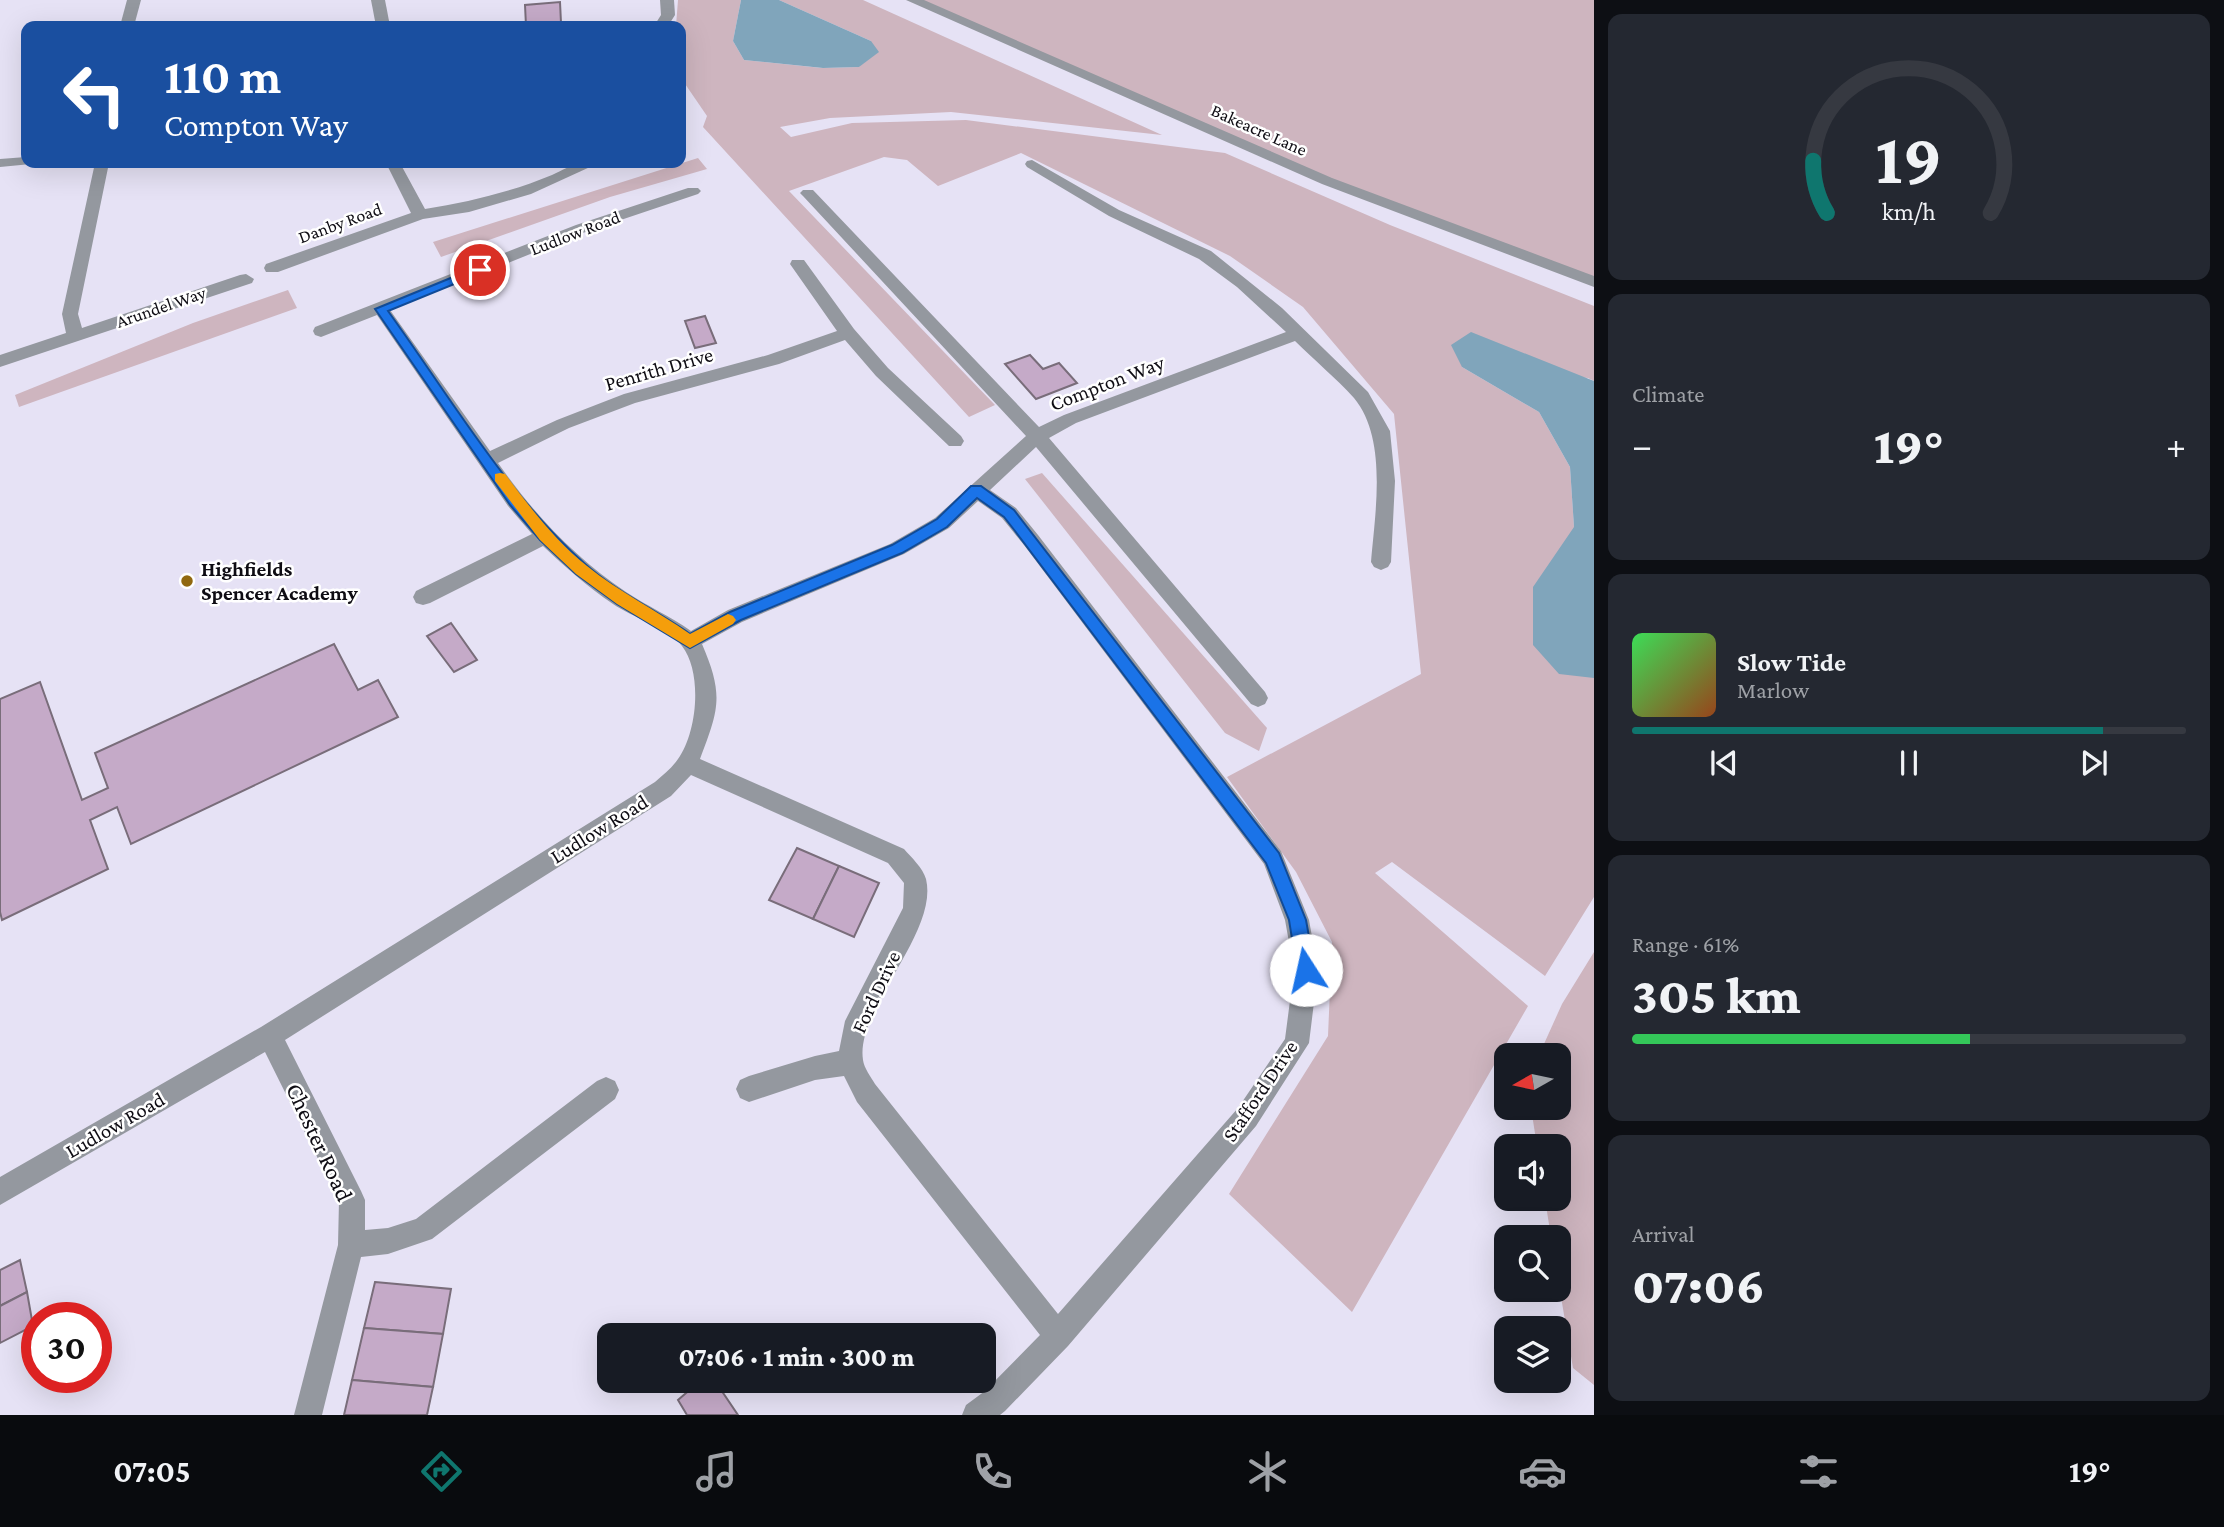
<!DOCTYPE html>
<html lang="en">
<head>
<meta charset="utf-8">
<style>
  :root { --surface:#171b24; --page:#242831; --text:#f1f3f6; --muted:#9ea1a6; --line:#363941; --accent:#0f766e }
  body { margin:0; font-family:"Crimson Pro",serif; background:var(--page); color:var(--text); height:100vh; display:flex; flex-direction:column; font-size:26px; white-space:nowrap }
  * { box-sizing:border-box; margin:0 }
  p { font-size:23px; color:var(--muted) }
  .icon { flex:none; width:38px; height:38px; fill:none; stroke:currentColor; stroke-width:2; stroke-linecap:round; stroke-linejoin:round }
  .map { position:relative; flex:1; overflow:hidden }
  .panel { display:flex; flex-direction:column; gap:14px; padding:14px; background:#0d0f14; width:630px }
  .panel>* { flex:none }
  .guide { position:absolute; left:21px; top:21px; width:665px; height:147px; border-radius:14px; box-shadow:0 7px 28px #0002; background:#1a4fa0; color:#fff; overflow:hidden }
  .needle { width:46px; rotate:261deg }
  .controls { position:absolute; left:1494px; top:1043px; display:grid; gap:14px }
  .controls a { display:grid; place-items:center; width:77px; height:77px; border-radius:14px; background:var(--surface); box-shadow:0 7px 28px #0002; font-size:35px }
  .speed { position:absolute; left:21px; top:1302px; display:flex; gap:14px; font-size:35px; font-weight:700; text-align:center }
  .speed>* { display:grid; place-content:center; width:91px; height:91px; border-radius:50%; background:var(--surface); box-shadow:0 7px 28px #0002; line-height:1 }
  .speed .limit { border:10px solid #d22; background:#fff; color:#111 }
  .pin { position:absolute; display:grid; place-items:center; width:60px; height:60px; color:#fff; margin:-30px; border:4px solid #fff; border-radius:50%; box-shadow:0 2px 7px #0007 }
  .me { position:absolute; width:77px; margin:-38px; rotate:350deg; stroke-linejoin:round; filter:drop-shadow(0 0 5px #0008) }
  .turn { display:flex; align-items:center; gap:24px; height:147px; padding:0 28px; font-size:32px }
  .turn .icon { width:91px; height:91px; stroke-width:2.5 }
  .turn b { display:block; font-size:49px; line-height:60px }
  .big { font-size:52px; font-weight:800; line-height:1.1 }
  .panel .card { flex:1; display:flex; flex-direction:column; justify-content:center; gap:10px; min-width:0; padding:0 24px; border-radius:14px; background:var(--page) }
  .panel .dial { align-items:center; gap:0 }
  .dial svg { height:182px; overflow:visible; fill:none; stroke:var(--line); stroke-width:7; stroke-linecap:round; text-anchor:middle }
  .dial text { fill:var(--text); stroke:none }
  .song { display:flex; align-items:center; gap:21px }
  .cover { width:84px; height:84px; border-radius:10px; background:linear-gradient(135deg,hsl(130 70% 55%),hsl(20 70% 35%)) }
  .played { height:7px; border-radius:4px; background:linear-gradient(90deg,var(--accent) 85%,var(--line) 85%) }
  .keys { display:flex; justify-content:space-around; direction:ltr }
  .heat { display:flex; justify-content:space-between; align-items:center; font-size:38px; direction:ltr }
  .charge { height:10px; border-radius:5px; background:linear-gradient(90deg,#34c759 61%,var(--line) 0) }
  .trip { position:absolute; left:597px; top:1323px; width:399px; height:70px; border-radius:14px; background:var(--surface); box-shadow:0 7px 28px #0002; font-weight:800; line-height:70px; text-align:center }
  .tab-bar { display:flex; height:112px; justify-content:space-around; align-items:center; background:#090b0e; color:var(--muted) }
  .tab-bar .icon { width:49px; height:49px }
  .tab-bar .selected { color:var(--accent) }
  .tab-bar b { font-size:32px; color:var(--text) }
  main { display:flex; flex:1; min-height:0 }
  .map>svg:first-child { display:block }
  .green { fill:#ceb5bf }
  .water { fill:#80a5bb }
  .building { fill:#c5aac8; stroke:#796d7a; stroke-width:2 }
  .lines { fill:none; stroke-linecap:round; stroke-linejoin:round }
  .minor { fill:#94989f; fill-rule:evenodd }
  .route { fill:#1a73e8; stroke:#114b97; stroke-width:2 }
  .slow { fill:#f59e0b }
  .poi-dot { fill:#916810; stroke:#fff; stroke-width:2.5 }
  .labels { text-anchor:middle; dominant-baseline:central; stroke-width:5; stroke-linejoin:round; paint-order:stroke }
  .far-street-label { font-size:18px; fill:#0e0c13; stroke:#fff }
  .street-label { font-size:21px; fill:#0e0c13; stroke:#fff }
  .poi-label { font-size:21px; font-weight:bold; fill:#0e0c13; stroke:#fff; text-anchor:start }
  .near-street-label { font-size:24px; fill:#0e0c13; stroke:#fff }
</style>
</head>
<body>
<main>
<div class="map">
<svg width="1594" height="1415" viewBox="0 0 1594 1415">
  <rect width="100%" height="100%" fill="#e6e2f5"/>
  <!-- green -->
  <g class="green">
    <path d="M678,0H741L733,41L744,60L822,68L859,67L871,41L779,0H863L1162,135L951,112L830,118L780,127L791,137L852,123L966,120L1225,153L1390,225L1594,306V381L1588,378L1462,367L1539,412L1570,467L1574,527L1594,516V897L1545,976L1392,862L1375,873L1528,1006L1352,1312L1229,1194L1328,1036L1332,942L1296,872L1227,777L1421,674L1394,414L1303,307L1230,256L1021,153L938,186L907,160L884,157L789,191L995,405L969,417L703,127L707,116L681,78V26H676Z"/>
    <path d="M915,0H1594V282L1423,218Z"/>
    <path d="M698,158L707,169L610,197L441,257L433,242Z"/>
    <path d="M288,290L297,308L19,407L15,395L193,323Z"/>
    <path d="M1042,473L1267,728L1259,751L1225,733L1025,479Z"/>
    <path d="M1594,952V1385L1573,1368L1559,1285V1237H1551L1545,1199H1559V1146H1537L1531,1108H1559V1055H1539L1562,1004Z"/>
  </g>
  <!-- water -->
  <g class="water">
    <path d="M741,0H779L871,41L879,52L859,67L823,68L744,60L733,41Z"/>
    <path d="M1471,332L1594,381V678L1559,674L1533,645V587L1574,527L1570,467L1539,412L1462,367L1451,345Z"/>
  </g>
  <!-- building -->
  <g class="building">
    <path d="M560,2L561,23L526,26L525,5Z"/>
    <path d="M705,316L716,343L695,348L685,321Z"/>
    <path d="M1030,355L1043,369L1059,363L1077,383L1036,399L1005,364Z"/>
    <path d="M451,623L477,660L454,672L427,636Z"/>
    <path d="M334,644L358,690L378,680L398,717L131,844L117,807L90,820L108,869L2,920L0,912V699L40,682L82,800L108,788L95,753Z"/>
    <path d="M797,848L839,866L813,919L769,900Z"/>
    <path d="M839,866L879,883L854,937L813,919Z"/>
    <path d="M20,1260L27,1292L0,1306V1270Z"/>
    <path d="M375,1282L451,1289L443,1334L364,1328Z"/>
    <path d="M27,1292L33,1326L0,1343V1306Z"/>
    <path d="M364,1328L443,1334L433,1387L352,1380Z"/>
    <path d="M352,1380L433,1387L427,1415H344Z"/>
    <path d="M700,1381H715L738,1415H687L678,1400Z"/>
  </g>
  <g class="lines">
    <!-- minor -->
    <g class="minor">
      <path d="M127,0H141L134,26H120Z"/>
      <path d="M371,0H385L390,26H376Z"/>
      <path d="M660,0H674L675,15L668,26H654L661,15Z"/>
      <path d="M906,0H924L1332,178L1594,276V287L1322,184Z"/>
      <path d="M26,157V163L31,164L0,167V159Z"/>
      <path d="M1032,160L1119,210L1211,251L1282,308L1368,392L1390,431L1395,481L1391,562L1388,567L1381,570L1374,567L1371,562C1375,513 1388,439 1354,398C1336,378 1314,360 1295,341L1076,423L1049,438L1265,692L1268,698L1265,704L1258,707L1251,704L1036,447L990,490L1016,508L1038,535L1281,851L1309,920L1318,970L1309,1043L1256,1126L1068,1346L1005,1411L1000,1415H962L966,1405L985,1391L1040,1335L857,1102L844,1076L815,1080L749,1102L740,1098L736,1089L740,1080L749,1076L815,1056L839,1051L845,1021L903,908L904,883L888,863L691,775L671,796L285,1040L361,1191L365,1200V1230L388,1228L416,1219L597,1081L606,1077L615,1081L619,1090L615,1099L432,1239L388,1254L361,1257L322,1415H294L338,1245L339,1201L265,1052L0,1205V1177L261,1027L655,782C663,775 672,768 678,759C697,733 703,673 682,646C669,629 632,617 613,604C588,587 565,567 543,546L430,603L423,605L416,603L413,597L416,591L532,534L508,506L377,315L321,337L315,335L313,331L315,327L576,225L688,188H698L701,191L698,194L588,231L390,310L490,451L557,420L624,394L768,355L837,331L790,264L792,260H804L854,329L888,368L961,436L964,441L961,446H949L876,376L845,340L779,364L635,403L569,428L498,463C534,514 574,557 626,592C647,606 670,616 691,631L728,610L890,544L935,518L1026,436L803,196L800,193L803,190H813L1039,427L1064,415L1286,332L1237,287L1199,259L1109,216L1027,167L1025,164L1027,161ZM978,501L1002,518L1024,545L1264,864L1285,920L1294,970L1285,1039L1238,1108L1058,1314L875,1084C871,1077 864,1068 863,1060C855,1009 939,933 926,879C923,868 911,857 904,849L700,759C719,709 724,695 702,644L742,622L904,554L949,528Z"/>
      <path d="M95,163H109L78,314L82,328L240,275L246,274L254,279L252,283L0,367V355L66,333L62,314Z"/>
      <path d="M386,163H400L425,209C469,202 511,192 552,175C563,170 576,161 588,164L590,167L531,194L469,212L423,219L278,272H266L264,268L266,264L411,213Z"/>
    </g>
  </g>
  <!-- route -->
  <path class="route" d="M480,266L486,270L484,272L388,311C448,394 508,496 584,563C616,592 656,610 690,634L730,612L892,545L937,519L971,486H981L1014,510L1279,853L1306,920L1315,970L1313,976L1306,979L1300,976L1297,970L1289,920L1266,863L1015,531L1004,517L977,498L947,527L902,553L741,620L690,648L617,604L576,574L540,540L510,505L375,309Z"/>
  <!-- slow -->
  <path class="slow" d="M500,473L505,474C530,507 554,540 587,566C619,592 656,610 690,634L728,614L733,616L736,620L733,624L690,648L617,604L576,574L540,540L495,481V474Z"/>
  <!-- markers -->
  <circle class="poi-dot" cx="187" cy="581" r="7"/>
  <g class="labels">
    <!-- far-street labels -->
    <g class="far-street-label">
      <text transform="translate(1259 130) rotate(24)">Bakeacre Lane</text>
      <text transform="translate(340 223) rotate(-20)">Danby Road</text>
      <text transform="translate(575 233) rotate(-21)">Ludlow Road</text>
      <text transform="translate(161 307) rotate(-19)">Arundel Way</text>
    </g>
    <!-- street labels -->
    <g class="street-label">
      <text transform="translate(659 369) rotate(-16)">Penrith Drive</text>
      <text transform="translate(1107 383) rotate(-21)">Compton Way</text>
      <text transform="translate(599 829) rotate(-32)">Ludlow Road</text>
      <text transform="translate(876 992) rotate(-65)">Ford Drive</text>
      <text transform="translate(1260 1091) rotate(-56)">Stafford Drive</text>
      <text transform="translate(115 1125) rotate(-30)">Ludlow Road</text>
    </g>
    <!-- poi labels -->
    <g class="poi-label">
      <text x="201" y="569">Highfields<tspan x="201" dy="24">Spencer Academy</tspan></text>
    </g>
    <!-- near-street labels -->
    <g class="near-street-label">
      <text transform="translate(320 1142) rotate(65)">Chester Road</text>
    </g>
  </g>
</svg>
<div class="controls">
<a><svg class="needle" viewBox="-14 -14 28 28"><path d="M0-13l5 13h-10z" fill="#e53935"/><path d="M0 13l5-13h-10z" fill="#9ea1a6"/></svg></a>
<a><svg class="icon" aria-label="sound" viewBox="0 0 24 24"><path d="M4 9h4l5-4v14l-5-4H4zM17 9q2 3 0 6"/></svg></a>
<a><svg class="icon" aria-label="search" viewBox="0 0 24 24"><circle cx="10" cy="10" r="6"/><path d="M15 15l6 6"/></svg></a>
<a><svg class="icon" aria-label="layers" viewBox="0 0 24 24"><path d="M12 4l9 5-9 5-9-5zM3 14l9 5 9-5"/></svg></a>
</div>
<div class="speed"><div class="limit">30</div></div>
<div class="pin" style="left:480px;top:270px;background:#d93025"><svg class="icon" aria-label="arrive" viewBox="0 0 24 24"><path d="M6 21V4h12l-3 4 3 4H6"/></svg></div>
<svg class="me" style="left:1306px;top:970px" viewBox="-20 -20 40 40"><circle r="19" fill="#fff"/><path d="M0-13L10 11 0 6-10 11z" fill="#1a73e8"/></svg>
<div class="trip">07:06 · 1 min · 300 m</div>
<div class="guide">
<div class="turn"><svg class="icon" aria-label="left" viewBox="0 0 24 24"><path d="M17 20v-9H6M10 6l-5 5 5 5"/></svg><div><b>110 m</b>Compton Way</div></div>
</div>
</div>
<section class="panel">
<div class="card dial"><svg viewBox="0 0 100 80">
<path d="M14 69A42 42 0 1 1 86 69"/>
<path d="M14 69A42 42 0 0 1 8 46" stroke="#0f766e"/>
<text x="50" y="56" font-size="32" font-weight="700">19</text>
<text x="50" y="72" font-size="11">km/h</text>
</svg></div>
<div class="card"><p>Climate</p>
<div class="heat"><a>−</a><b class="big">19°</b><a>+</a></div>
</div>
<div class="card">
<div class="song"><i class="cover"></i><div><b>Slow Tide</b><p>Marlow</p></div></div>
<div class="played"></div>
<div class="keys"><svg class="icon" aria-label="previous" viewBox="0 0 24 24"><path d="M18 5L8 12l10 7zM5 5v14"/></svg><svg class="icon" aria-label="pause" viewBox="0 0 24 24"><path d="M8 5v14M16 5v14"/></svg><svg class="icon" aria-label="next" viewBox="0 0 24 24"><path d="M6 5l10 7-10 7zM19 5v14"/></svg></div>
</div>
<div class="card"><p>Range · 61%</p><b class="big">305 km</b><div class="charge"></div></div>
<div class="card"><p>Arrival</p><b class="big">07:06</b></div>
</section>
</main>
<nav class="tab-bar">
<b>07:05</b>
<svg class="icon selected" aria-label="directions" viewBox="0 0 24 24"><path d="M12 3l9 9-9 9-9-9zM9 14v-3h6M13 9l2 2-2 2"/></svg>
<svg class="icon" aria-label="music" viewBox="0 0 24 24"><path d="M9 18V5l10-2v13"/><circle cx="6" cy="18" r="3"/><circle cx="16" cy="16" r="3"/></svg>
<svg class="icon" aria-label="phone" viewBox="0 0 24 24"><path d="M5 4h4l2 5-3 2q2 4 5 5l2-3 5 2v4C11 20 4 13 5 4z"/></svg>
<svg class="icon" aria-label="climate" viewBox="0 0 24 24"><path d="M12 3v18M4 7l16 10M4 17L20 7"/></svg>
<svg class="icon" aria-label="car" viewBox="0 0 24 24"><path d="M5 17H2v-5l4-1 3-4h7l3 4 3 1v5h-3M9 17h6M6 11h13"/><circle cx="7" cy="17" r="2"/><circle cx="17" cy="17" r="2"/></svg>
<svg class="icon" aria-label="filters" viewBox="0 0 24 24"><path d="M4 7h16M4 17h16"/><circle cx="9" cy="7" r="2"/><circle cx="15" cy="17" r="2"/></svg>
<b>19°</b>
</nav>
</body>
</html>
